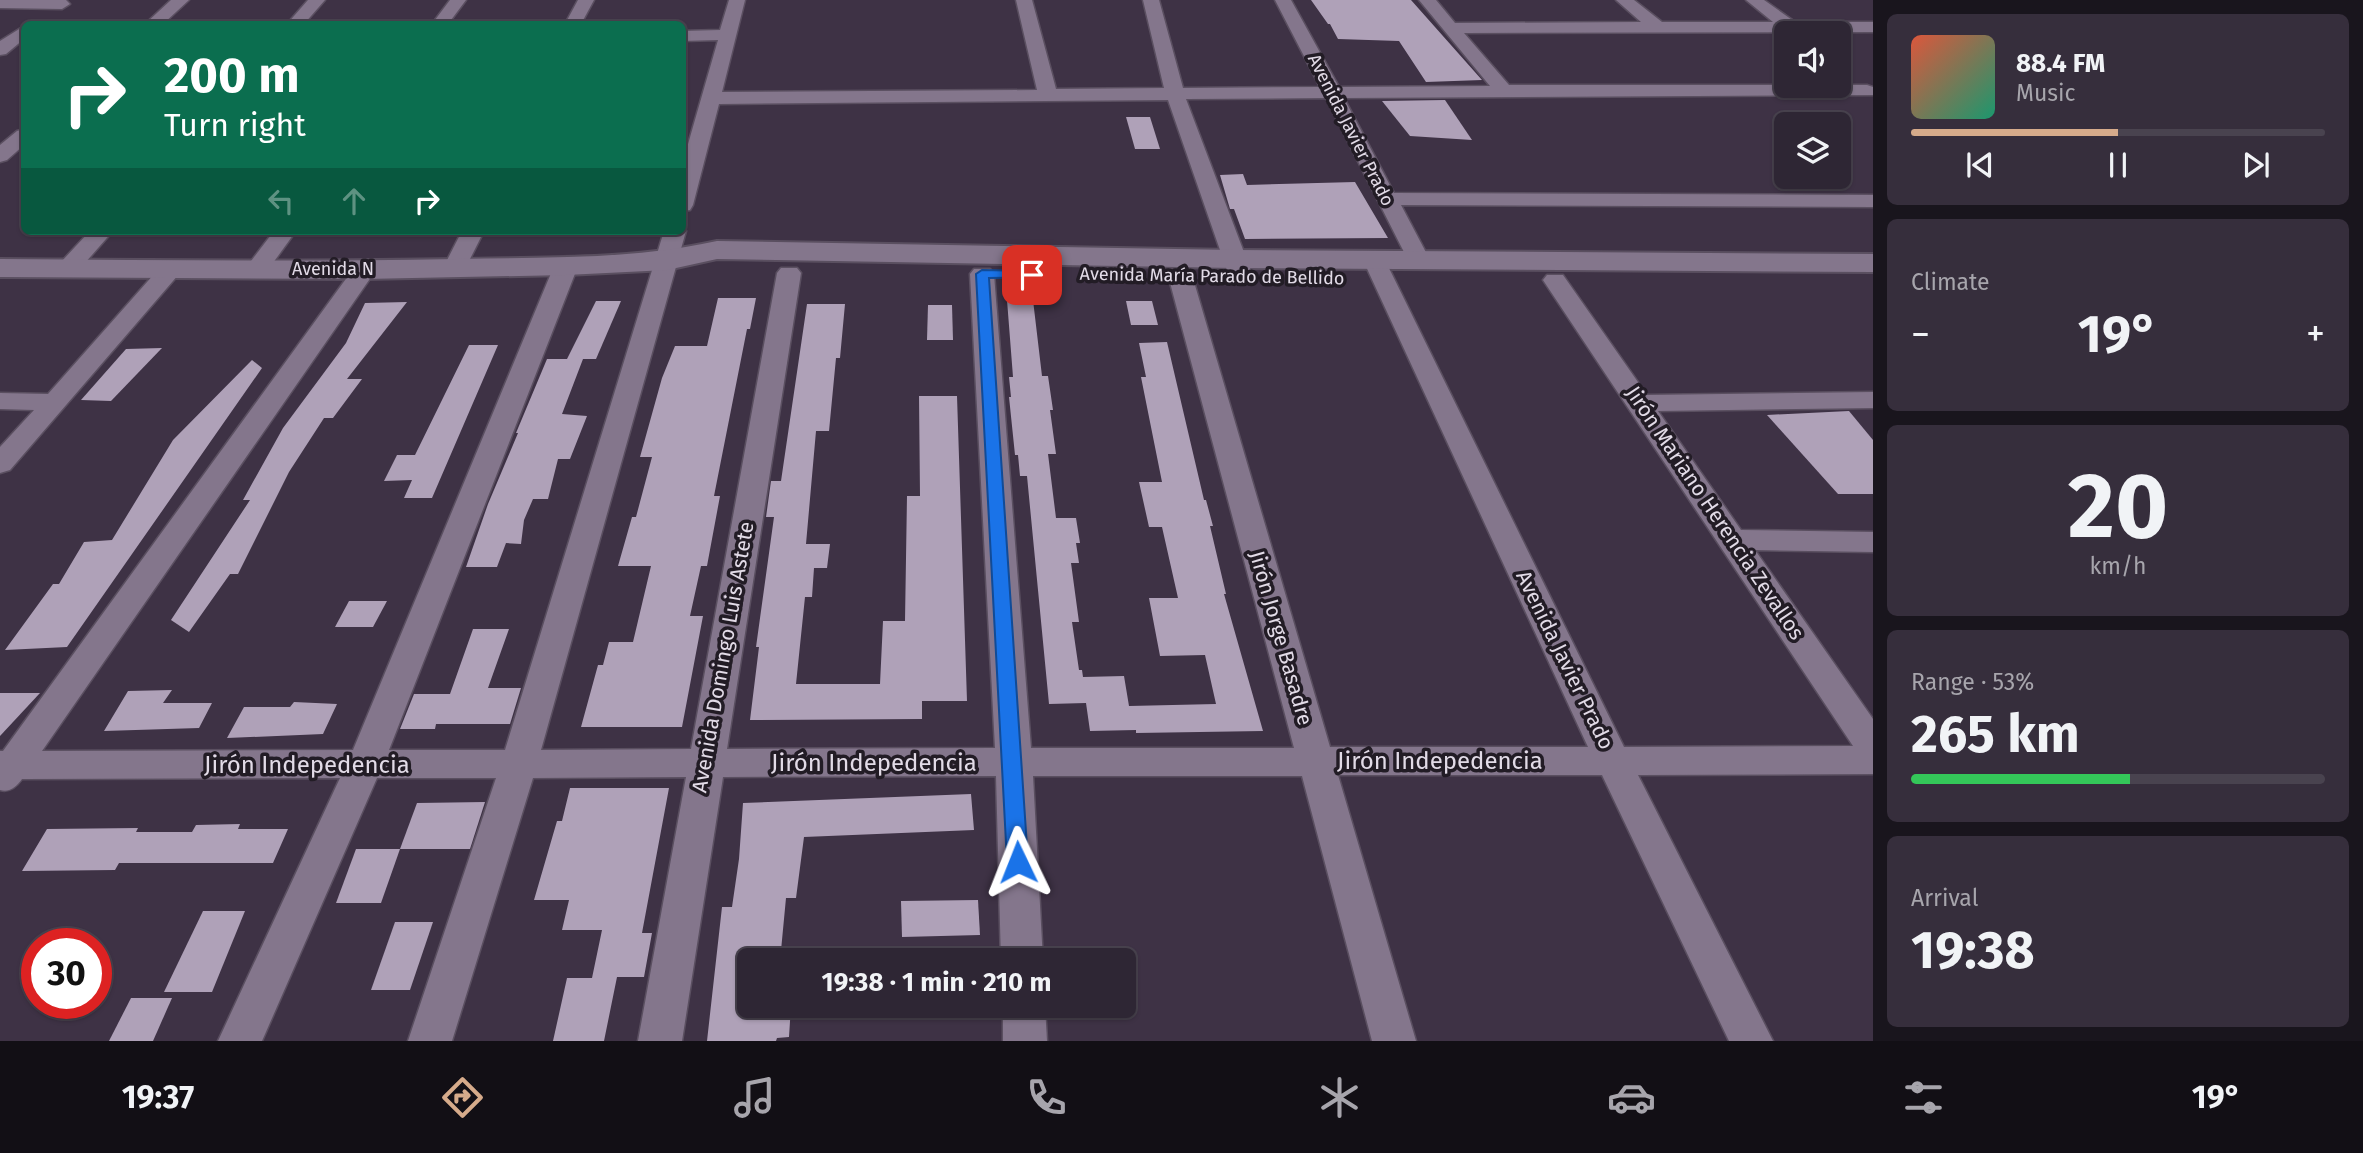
<!DOCTYPE html>
<html lang="en">
<head>
<meta charset="utf-8">
<style>
  :root { --surface:#2e2634; --page:#362e3c; --text:#f1f3f6; --muted:#a7a5ac; --line:#49434f; --accent:#d6ab8b }
  body { margin:0; font-family:"Fira Sans",sans-serif; background:var(--page); color:var(--text); height:100vh; display:flex; flex-direction:column; font-size:26px; white-space:nowrap }
  * { box-sizing:border-box; margin:0 }
  p { font-size:23px; color:var(--muted) }
  .icon { flex:none; width:38px; height:38px; fill:none; stroke:currentColor; stroke-width:2; stroke-linecap:round; stroke-linejoin:round }
  .map { position:relative; flex:1; overflow:hidden }
  .details { display:flex; flex-direction:column; gap:14px; padding:14px; background:#19151d; width:490px }
  .details>* { flex:none }
  .guide { position:absolute; left:21px; top:21px; width:665px; height:214px; border-radius:10px; box-shadow:0 2px 5px #0004,0 0 0 2px var(--line); background:#0b6e4f; color:#fff; overflow:hidden }
  .controls { position:absolute; left:1774px; top:21px; display:grid; gap:14px }
  .controls a { display:grid; place-items:center; width:77px; height:77px; border-radius:10px; background:var(--surface); box-shadow:0 2px 5px #0004,0 0 0 2px var(--line); font-size:35px }
  .speed { position:absolute; left:21px; top:928px; display:flex; gap:14px; font-size:35px; font-weight:700; text-align:center }
  .speed>* { display:grid; place-content:center; width:91px; height:91px; border-radius:50%; background:var(--surface); box-shadow:0 2px 5px #0004,0 0 0 2px var(--line); line-height:1 }
  .speed .limit { border:10px solid #d22; background:#fff; color:#111 }
  .pin { position:absolute; display:grid; place-items:center; width:60px; height:60px; color:#fff; margin:-30px; border-radius:14px; box-shadow:0 4px 10px #0006 }
  .me { position:absolute; width:77px; margin:-38px; rotate:358deg; stroke-linejoin:round; filter:drop-shadow(0 0 5px #0008) }
  .turn { display:flex; align-items:center; gap:24px; height:147px; padding:0 28px; font-size:32px }
  .turn .icon { width:91px; height:91px; stroke-width:2.5 }
  .turn b { display:block; font-size:49px; line-height:60px }
  .lanes { display:flex; align-items:center; height:66px; padding:0 28px; background:#0003; justify-content:center; gap:35px; direction:ltr }
  .lanes .off { opacity:.35 }
  .big { font-size:52px; font-weight:700; line-height:1.1 }
  .details .tile { flex:1; display:flex; flex-direction:column; justify-content:center; gap:10px; min-width:0; padding:0 24px; border-radius:10px; background:var(--page) }
  .details .dial { align-items:center; gap:0 }
  .dial b { font-size:91px; line-height:1 }
  .song { display:flex; align-items:center; gap:21px }
  .cover { width:84px; height:84px; border-radius:10px; background:linear-gradient(135deg,hsl(10 70% 55%),hsl(160 70% 35%)) }
  .played { height:7px; border-radius:4px; background:linear-gradient(90deg,var(--accent) 50%,var(--line) 50%) }
  .keys { display:flex; justify-content:space-around; direction:ltr }
  .heat { display:flex; justify-content:space-between; align-items:center; font-size:38px; direction:ltr }
  .charge { height:10px; border-radius:5px; background:linear-gradient(90deg,#34c759 53%,var(--line) 0) }
  .trip { position:absolute; left:737px; top:948px; width:399px; height:70px; border-radius:10px; background:var(--surface); box-shadow:0 2px 5px #0004,0 0 0 2px var(--line); font-weight:700; line-height:70px; text-align:center }
  .tab-bar { display:flex; height:112px; justify-content:space-around; align-items:center; background:#120f15; color:var(--muted) }
  .tab-bar .icon { width:49px; height:49px }
  .tab-bar .current { color:var(--accent) }
  .tab-bar b { font-size:32px; color:var(--text) }
  main { display:flex; flex:1; min-height:0 }
  .map>svg:first-child { display:block }
  .building { fill:#afa1b8 }
  .lines { fill:none; stroke-linecap:round; stroke-linejoin:round }
  .minor-casing { stroke:#5a4f60; stroke-width:3 }
  .tertiary-casing { stroke:#5a4f60; stroke-width:4 }
  .minor { fill:#84768c; fill-rule:evenodd }
  .tertiary { fill:#84768c; fill-rule:evenodd }
  .route { fill:#1a73e8; stroke:#114b97; stroke-width:2 }
  .labels { text-anchor:middle; dominant-baseline:central; stroke-width:7; stroke-linejoin:round; paint-order:stroke }
  .far-street-label { font-size:18px; fill:#e2dbe7; stroke:#221c25 }
  .street-label { font-size:21px; fill:#e2dbe7; stroke:#221c25 }
  .near-street-label { font-size:24px; fill:#e2dbe7; stroke:#221c25 }
</style>
</head>
<body>
<main>
<div class="map">
<svg width="1873" height="1041" viewBox="0 0 1873 1041">
  <rect width="100%" height="100%" fill="#3e3245"/>
  <!-- building -->
  <g class="building">
    <path d="M1311,0H1411L1482,80L1426,82L1399,41L1338,39L1330,24H1328Z"/>
    <path d="M1445,100L1472,140L1410,136L1382,101Z"/>
    <path d="M1126,117H1150L1160,149H1135Z"/>
    <path d="M1243,174L1247,185L1355,182L1388,238L1245,239L1234,209H1230L1220,175Z"/>
    <path d="M718,298H756L750,329H747L714,496H720L707,566H701L690,616H703L682,727H581L598,665H603L609,642H633L651,566H618L632,517H636L652,457H640L662,378L675,346H707Z"/>
    <path d="M1007,300H1033L1042,376H1048L1053,410H1050L1056,454H1048L1056,518H1076L1080,543H1076L1079,563H1071L1079,622H1072L1079,670H1082L1083,677L1124,676L1129,706L1216,704L1205,655L1160,656L1149,598H1178L1162,527H1149L1139,482H1162L1141,377H1146L1139,343L1167,342L1204,500H1206L1213,526H1210L1226,594H1224L1263,731L1136,733V730L1090,731L1086,703L1049,704L1027,476H1020L1018,455H1015L1009,397H1011L1009,377H1013Z"/>
    <path d="M596,301H621L596,359H567Z"/>
    <path d="M1126,301H1152L1158,325H1131Z"/>
    <path d="M407,302L347,379H362L333,418H324L289,472L238,574H230L189,632L171,620L250,500H243L283,428L346,343L365,303Z"/>
    <path d="M807,304H845L840,358H836L829,431H816L806,544H830L827,568H814L812,597H805L796,684H880L883,621H905L907,496H920L919,396H957L967,701H922V719L750,720L759,647H756L774,517H766L771,481H781Z"/>
    <path d="M928,305H952L953,340H927Z"/>
    <path d="M469,345H498L432,498H404L412,480L384,481L397,455H415Z"/>
    <path d="M162,348L111,401L81,400L126,349Z"/>
    <path d="M547,359H583L562,414L587,416L570,459H558L548,499H533L524,520L521,544L506,543L497,567H466L488,504L518,433H516Z"/>
    <path d="M252,360L262,368L67,647L5,650L53,584H59L84,542L112,540L173,440Z"/>
    <path d="M1849,411L1873,440V494H1838L1767,415Z"/>
    <path d="M349,601H387L373,627H335Z"/>
    <path d="M473,629H509L488,688H521L510,724H436L435,729H400L414,694H450Z"/>
    <path d="M172,690L163,703H212L199,728L104,731L128,691Z"/>
    <path d="M0,693H40L0,736Z"/>
    <path d="M294,702L337,704L323,734L227,738L244,707H290Z"/>
    <path d="M570,788H669L642,933H652L644,977H617L604,1041H553L567,978H592L602,930H562L569,900H534L557,821H562Z"/>
    <path d="M971,794L974,830L804,837L796,898H786L780,961H749V1006H791L789,1037L777,1038L776,1041H707L722,907H732L739,859L743,803Z"/>
    <path d="M485,802L470,849H400L417,803Z"/>
    <path d="M240,824L238,829H288L273,863H119L115,870L22,871L47,829L138,828L136,832H192L196,825Z"/>
    <path d="M356,849H400L381,903H336Z"/>
    <path d="M978,900L980,935L902,937L901,901Z"/>
    <path d="M203,911H245L212,992H164Z"/>
    <path d="M395,922H433L410,990H371Z"/>
    <path d="M131,998H172L153,1041H109Z"/>
  </g>
  <g class="lines">
    <!-- minor casing -->
    <g class="minor-casing">
      <g id="minor">
        <path d="M0,0H66L70,4L62,9L0,8Z"/>
        <path d="M171,0H189L163,24H145Z"/>
        <path d="M308,0H325L304,24H287Z"/>
        <path d="M450,0H466L448,24H432Z"/>
        <path d="M578,0H594L581,24H565Z"/>
        <path d="M729,0H745L722,92L1037,90L1016,0H1032L1056,89L1164,88L1143,0H1159L1183,88L1320,87L1275,0H1291L1339,87L1490,86L1419,0H1436L1455,23L1641,22L1616,0H1634L1662,22H1773L1746,0H1764L1795,22H1873V32L1464,33L1509,85H1867L1873,87V95L1344,98L1394,193L1873,195V207L1401,205L1430,260L1427,265H1411L1408,260L1326,98L1186,99L1253,276L1249,281H1233L1229,276L1168,100L719,104L693,205L690,210L682,211V165L718,40L682,41V31L720,30Z"/>
        <path d="M24,26V39L6,54L0,55V41Z"/>
        <path d="M24,129V145L7,160L0,162V145L17,131Z"/>
        <path d="M682,226L686,231L541,750L691,749L777,273L781,268H797L801,273L727,749L995,748L970,274L974,269H990L994,274L1031,748H1294L1168,275L1172,270H1188L1192,275L1330,747H1588L1363,260L1366,255H1382L1385,260L1624,747L1853,746L1543,280L1547,275H1563L1647,395L1873,392V408L1658,411L1741,530L1873,532V552L1755,550L1873,719V774L1638,775L1773,1041H1729L1602,775H1338L1416,1041H1372L1302,776H1033L1043,961H1001L996,776L723,777L682,1041H638L686,777L533,778L452,1041H408L496,778H377L262,1041H218L340,778L22,779C17,786 10,793 0,790V751H3L356,265H372L376,270L42,751L353,750L554,266L558,261H574L578,266L389,750H505L664,231H682Z"/>
        <path d="M90,231H113L77,272H61L57,267L61,262Z"/>
        <path d="M274,231H296L265,274H249L245,269Z"/>
        <path d="M462,231H484L463,273H447L443,268Z"/>
        <path d="M171,262L179,264L183,269L179,274L10,470L0,473V447L34,410L0,409V393L48,394L163,264Z"/>
        <path d="M1003,1006H1045L1047,1041H1003Z"/>
      </g>
    </g>
    <!-- tertiary casing -->
    <g class="tertiary-casing">
      <path id="tertiary" d="M717,241L1234,250L1873,254V272L1234,268L717,259L667,270L566,275L364,279L0,277V259C153,260 305,262 458,259C544,257 632,260 717,241Z"/>
    </g>
    <!-- minor -->
    <use href="#minor" class="minor"/>
    <!-- tertiary -->
    <use href="#tertiary" class="tertiary"/>
  </g>
  <!-- route -->
  <path class="route" d="M1032,271L1036,272V277L989,278L1028,862L1025,868L1018,870L1010,868L1007,862L976,274L982,270Z"/>
  <g class="labels">
    <!-- far-street labels -->
    <g class="far-street-label">
      <text transform="translate(1351 130) rotate(63)">Avenida Javier Prado</text>
      <text x="333" y="269">Avenida N</text>
      <text transform="translate(1212 276) rotate(1)">Avenida María Parado de Bellido</text>
    </g>
    <!-- street labels -->
    <g class="street-label">
      <text transform="translate(1715 513) rotate(56)">Jirón Mariano Herencia Zevallos</text>
      <text transform="translate(1281 638) rotate(74)">Jirón Jorge Basadre</text>
      <text transform="translate(723 657) rotate(-80)">Avenida Domingo Luis Astete</text>
      <text transform="translate(1565 660) rotate(64)">Avenida Javier Prado</text>
    </g>
    <!-- near-street labels -->
    <g class="near-street-label">
      <text x="1440" y="761">Jirón Indepedencia</text>
      <text x="874" y="763">Jirón Indepedencia</text>
      <text x="307" y="765">Jirón Indepedencia</text>
    </g>
  </g>
</svg>
<div class="controls">
<a><svg class="icon" aria-label="sound" viewBox="0 0 24 24"><path d="M4 9h4l5-4v14l-5-4H4zM17 9q2 3 0 6"/></svg></a>
<a><svg class="icon" aria-label="layers" viewBox="0 0 24 24"><path d="M12 4l9 5-9 5-9-5zM3 14l9 5 9-5"/></svg></a>
</div>
<div class="speed"><div class="limit">30</div></div>
<div class="pin" style="left:1032px;top:275px;background:#d93025"><svg class="icon" aria-label="arrive" viewBox="0 0 24 24"><path d="M6 21V4h12l-3 4 3 4H6"/></svg></div>
<svg class="me" style="left:1018px;top:862px" viewBox="-20 -20 40 40"><path d="M0-17L14 15 0 8-14 15z" fill="#1a73e8" stroke="#fff" stroke-width="4"/></svg>
<div class="trip">19:38 · 1 min · 210 m</div>
<div class="guide">
<div class="turn"><svg class="icon" aria-label="right" viewBox="0 0 24 24"><path d="M7 20v-9h11M14 6l5 5-5 5"/></svg><div><b>200 m</b>Turn right</div></div>
<div class="lanes"><svg class="icon off" aria-label="left" viewBox="0 0 24 24"><path d="M17 20v-9H6M10 6l-5 5 5 5"/></svg><svg class="icon off" aria-label="ahead" viewBox="0 0 24 24"><path d="M12 20V5M6 11l6-6 6 6"/></svg><svg class="icon" aria-label="right" viewBox="0 0 24 24"><path d="M7 20v-9h11M14 6l5 5-5 5"/></svg></div>
</div>
</div>
<section class="details">
<div class="tile">
<div class="song"><i class="cover"></i><div><b>88.4 FM</b><p>Music</p></div></div>
<div class="played"></div>
<div class="keys"><svg class="icon" aria-label="previous" viewBox="0 0 24 24"><path d="M18 5L8 12l10 7zM5 5v14"/></svg><svg class="icon" aria-label="pause" viewBox="0 0 24 24"><path d="M8 5v14M16 5v14"/></svg><svg class="icon" aria-label="next" viewBox="0 0 24 24"><path d="M6 5l10 7-10 7zM19 5v14"/></svg></div>
</div>
<div class="tile"><p>Climate</p>
<div class="heat"><a>−</a><b class="big">19°</b><a>+</a></div>
</div>
<div class="tile dial"><b>20</b><p>km/h</p></div>
<div class="tile"><p>Range · 53%</p><b class="big">265 km</b><div class="charge"></div></div>
<div class="tile"><p>Arrival</p><b class="big">19:38</b></div>
</section>
</main>
<nav class="tab-bar">
<b>19:37</b>
<svg class="icon current" aria-label="directions" viewBox="0 0 24 24"><path d="M12 3l9 9-9 9-9-9zM9 14v-3h6M13 9l2 2-2 2"/></svg>
<svg class="icon" aria-label="music" viewBox="0 0 24 24"><path d="M9 18V5l10-2v13"/><circle cx="6" cy="18" r="3"/><circle cx="16" cy="16" r="3"/></svg>
<svg class="icon" aria-label="phone" viewBox="0 0 24 24"><path d="M5 4h4l2 5-3 2q2 4 5 5l2-3 5 2v4C11 20 4 13 5 4z"/></svg>
<svg class="icon" aria-label="climate" viewBox="0 0 24 24"><path d="M12 3v18M4 7l16 10M4 17L20 7"/></svg>
<svg class="icon" aria-label="car" viewBox="0 0 24 24"><path d="M5 17H2v-5l4-1 3-4h7l3 4 3 1v5h-3M9 17h6M6 11h13"/><circle cx="7" cy="17" r="2"/><circle cx="17" cy="17" r="2"/></svg>
<svg class="icon" aria-label="filters" viewBox="0 0 24 24"><path d="M4 7h16M4 17h16"/><circle cx="9" cy="7" r="2"/><circle cx="15" cy="17" r="2"/></svg>
<b>19°</b>
</nav>
</body>
</html>
